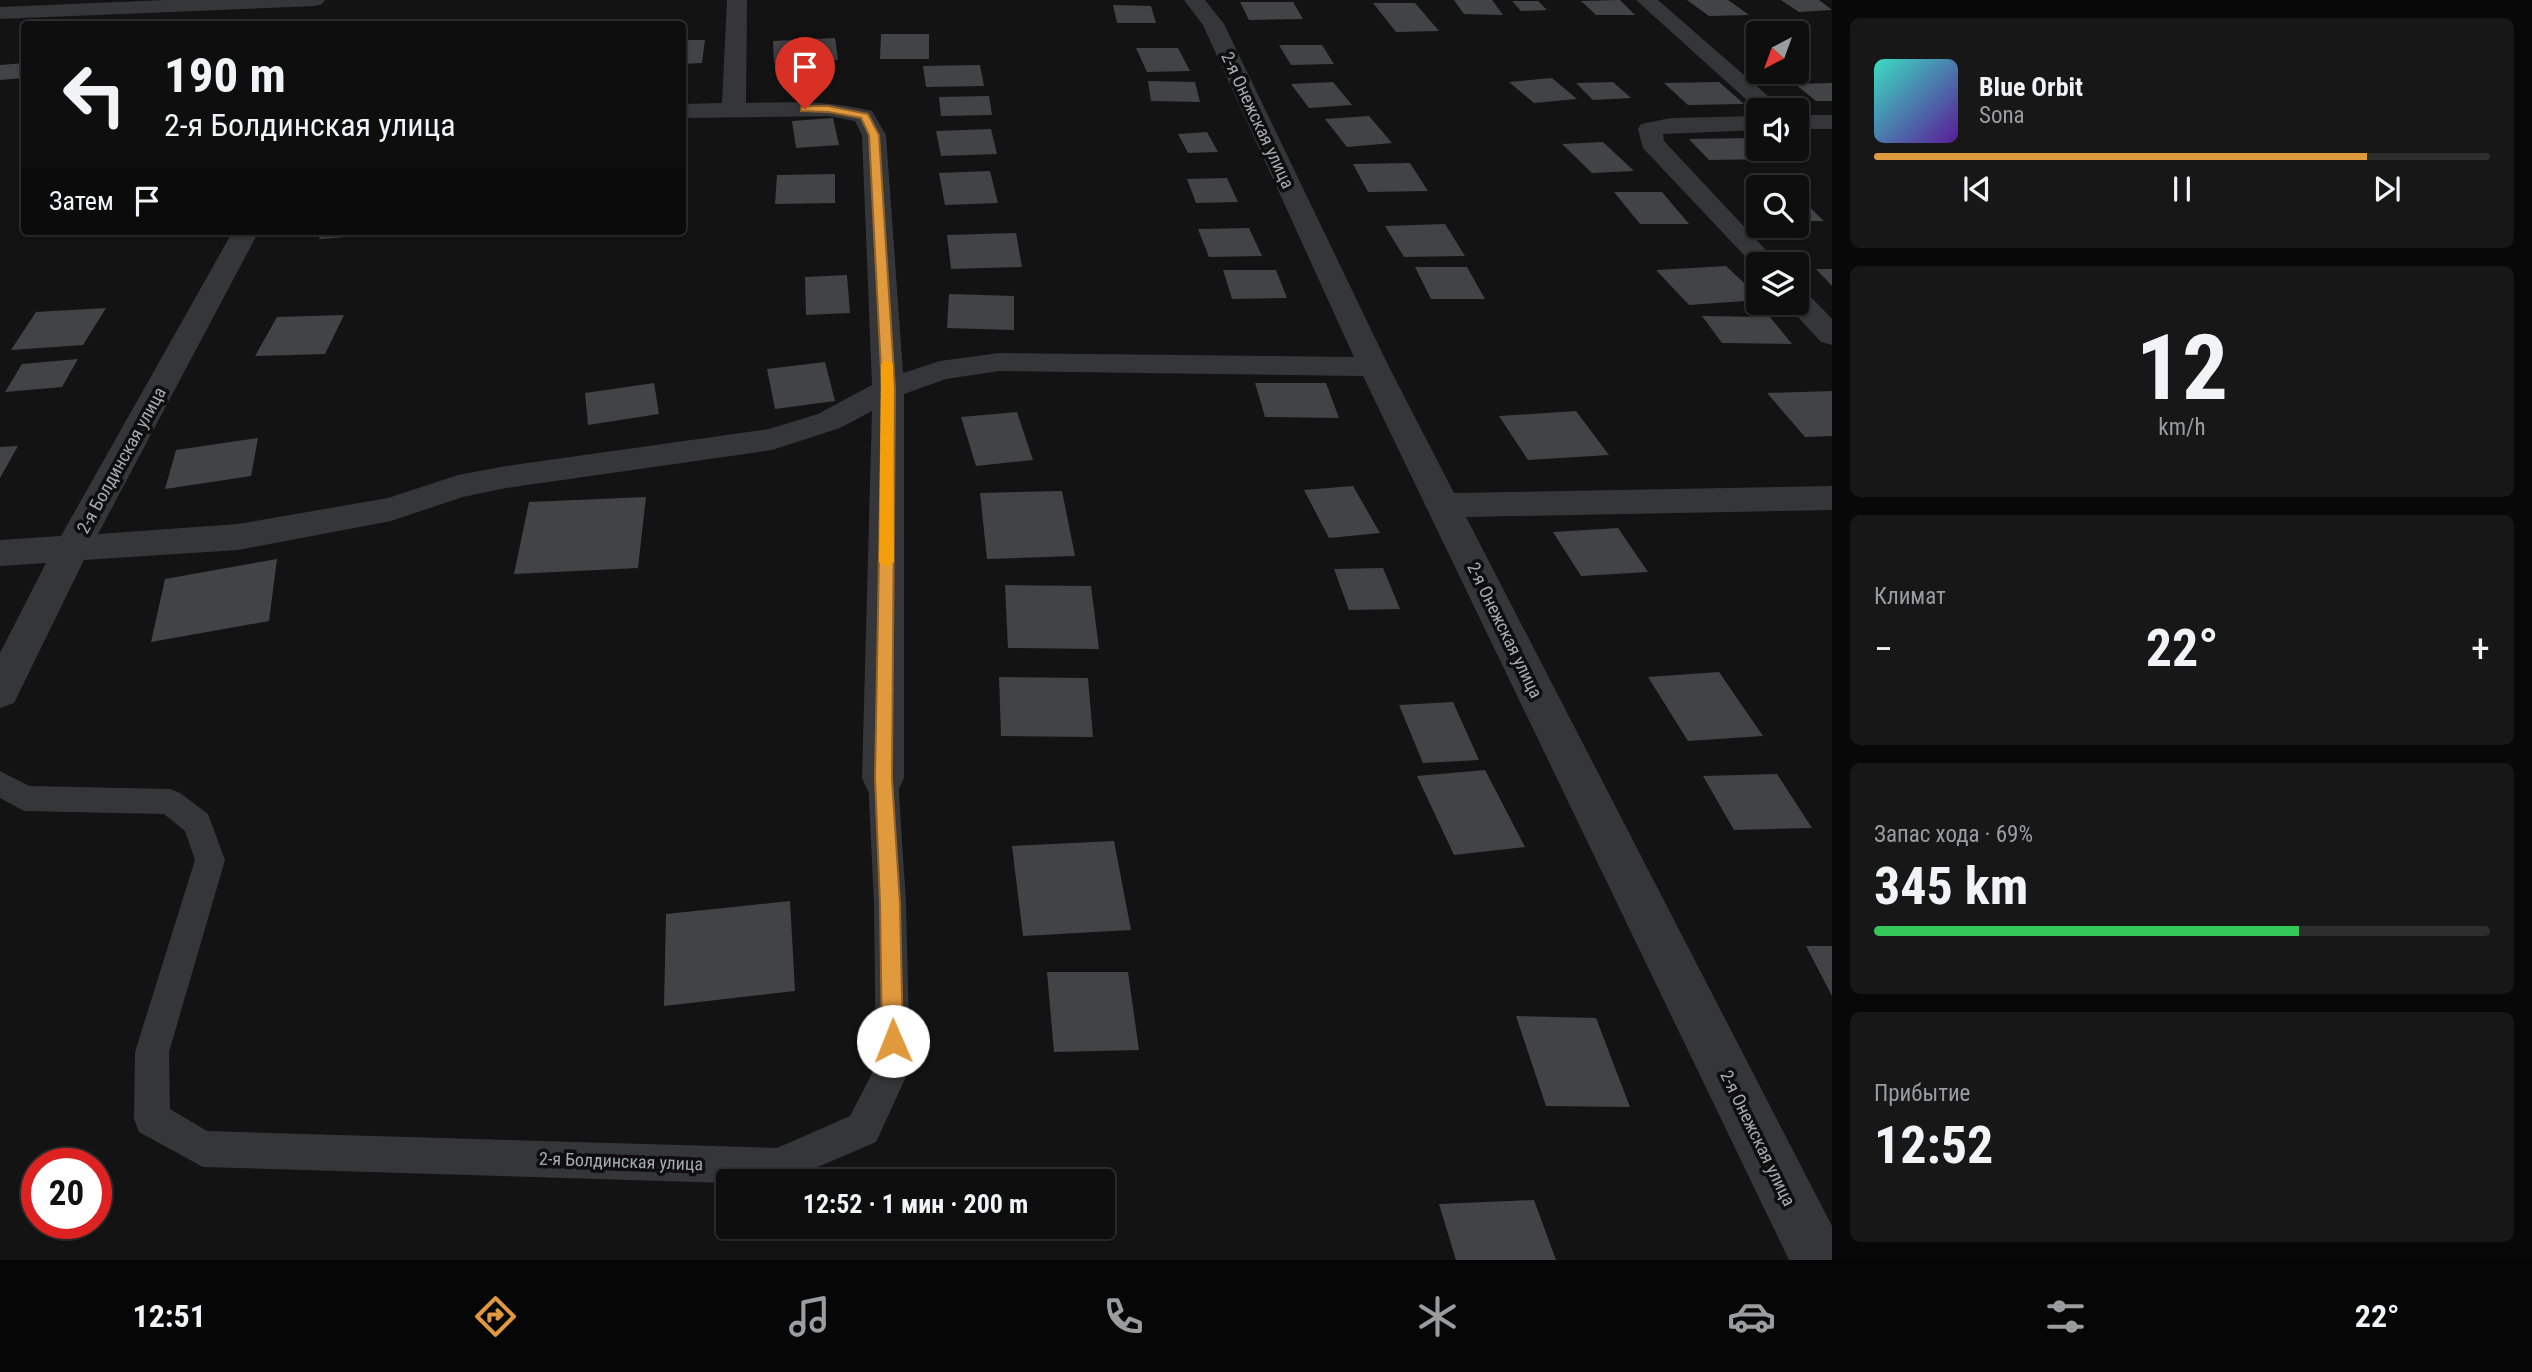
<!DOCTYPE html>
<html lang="ru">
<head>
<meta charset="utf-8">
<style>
  :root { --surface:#0e0e0f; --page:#171718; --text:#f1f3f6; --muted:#9b9c9e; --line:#2e2e2f; --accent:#e1993e }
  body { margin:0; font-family:"Roboto Condensed",sans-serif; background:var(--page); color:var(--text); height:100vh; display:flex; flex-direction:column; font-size:26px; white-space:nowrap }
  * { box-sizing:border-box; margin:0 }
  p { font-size:23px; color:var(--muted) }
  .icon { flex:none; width:38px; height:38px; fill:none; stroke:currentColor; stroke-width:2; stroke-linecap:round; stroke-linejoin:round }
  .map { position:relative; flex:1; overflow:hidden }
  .panel { display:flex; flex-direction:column; gap:18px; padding:18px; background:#080808; width:700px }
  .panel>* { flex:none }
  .hud { position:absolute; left:21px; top:21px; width:665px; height:214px; border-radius:7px; box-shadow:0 2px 5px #0004,0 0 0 2px var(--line); background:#0e0e0f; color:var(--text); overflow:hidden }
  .needle { width:46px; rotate:221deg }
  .tools { position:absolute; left:1746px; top:21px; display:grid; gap:14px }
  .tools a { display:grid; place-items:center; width:63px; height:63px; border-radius:7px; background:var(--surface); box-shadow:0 2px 5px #0004,0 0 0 2px var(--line); font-size:35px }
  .speed { position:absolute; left:21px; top:1148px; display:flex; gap:14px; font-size:35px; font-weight:700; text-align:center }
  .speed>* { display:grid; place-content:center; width:91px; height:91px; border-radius:50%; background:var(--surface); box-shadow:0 2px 5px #0004,0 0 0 2px var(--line); line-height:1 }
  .speed .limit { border:10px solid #d22; background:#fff; color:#111 }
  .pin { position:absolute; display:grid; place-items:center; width:60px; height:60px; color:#fff; margin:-72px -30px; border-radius:50% 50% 50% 0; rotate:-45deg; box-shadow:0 0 7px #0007 }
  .pin .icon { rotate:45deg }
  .me { position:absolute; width:77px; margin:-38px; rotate:359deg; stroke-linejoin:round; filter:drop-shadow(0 0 5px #0008) }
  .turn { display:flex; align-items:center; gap:24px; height:147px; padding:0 28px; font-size:32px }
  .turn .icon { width:91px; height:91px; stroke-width:2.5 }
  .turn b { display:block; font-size:49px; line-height:60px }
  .then { display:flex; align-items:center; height:66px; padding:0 28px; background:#0003; gap:14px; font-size:26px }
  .big { font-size:52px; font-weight:700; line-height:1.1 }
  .panel .tile { flex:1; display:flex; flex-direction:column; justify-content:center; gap:10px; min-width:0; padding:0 24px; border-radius:10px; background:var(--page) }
  .panel .dial { align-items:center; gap:0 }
  .dial b { font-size:91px; line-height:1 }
  .song { display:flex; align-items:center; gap:21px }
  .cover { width:84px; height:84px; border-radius:10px; background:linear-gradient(135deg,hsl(170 70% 55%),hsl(270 70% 35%)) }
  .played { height:7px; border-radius:4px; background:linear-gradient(90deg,var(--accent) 80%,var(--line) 80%) }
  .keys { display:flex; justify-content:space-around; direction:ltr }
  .heat { display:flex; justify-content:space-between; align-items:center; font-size:38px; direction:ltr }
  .charge { height:10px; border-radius:5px; background:linear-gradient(90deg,#34c759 69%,var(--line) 0) }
  .trip { position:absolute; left:716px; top:1169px; width:399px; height:70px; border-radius:7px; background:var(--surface); box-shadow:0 2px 5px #0004,0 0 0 2px var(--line); font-weight:700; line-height:70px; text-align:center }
  .dock { display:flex; height:112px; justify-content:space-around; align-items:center; background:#060606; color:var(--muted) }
  .dock .icon { width:49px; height:49px }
  .dock .selected { color:var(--accent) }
  .dock b { font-size:32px; color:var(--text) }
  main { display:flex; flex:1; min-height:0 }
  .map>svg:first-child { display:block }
  .building { fill:#424347 }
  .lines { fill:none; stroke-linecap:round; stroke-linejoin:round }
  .service { fill:#343639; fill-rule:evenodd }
  .minor { fill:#343639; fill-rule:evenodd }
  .route { fill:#e1993e; stroke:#926328; stroke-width:2 }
  .slow { fill:#f59e0b }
  .labels { text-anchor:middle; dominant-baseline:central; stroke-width:7; stroke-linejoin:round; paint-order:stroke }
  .street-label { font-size:18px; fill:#a6acb4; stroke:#0e0e0f }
</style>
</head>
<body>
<main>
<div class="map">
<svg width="1832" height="1260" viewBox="0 0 1832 1260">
  <rect width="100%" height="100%" fill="#131314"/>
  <!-- building -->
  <g class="building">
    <path d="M1454,0H1492L1503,15L1464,14Z"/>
    <path d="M1620,0L1635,15H1596L1581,1Z"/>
    <path d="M1687,0H1728L1749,15L1709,16Z"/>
    <path d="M1781,0H1819L1832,10L1799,12Z"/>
    <path d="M1512,1H1538L1547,10L1521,11Z"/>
    <path d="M1240,2H1293L1303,19L1249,20Z"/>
    <path d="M1373,3H1415L1439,31L1396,32Z"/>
    <path d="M1113,5L1151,6L1156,23H1117Z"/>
    <path d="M881,34H929V59H880Z"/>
    <path d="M835,38L838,60L774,63L773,41Z"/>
    <path d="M682,40H705L702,63L682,64Z"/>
    <path d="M1279,45H1322L1334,64L1291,65Z"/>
    <path d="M1136,48H1178L1190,71L1147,72Z"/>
    <path d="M24,63V78L0,80V65Z"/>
    <path d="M980,65L984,86L926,87L923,66Z"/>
    <path d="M1552,78L1577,99L1534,103L1509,82Z"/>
    <path d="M1148,81L1195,82L1200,102L1151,101Z"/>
    <path d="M1333,82L1352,105L1309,108L1291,84Z"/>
    <path d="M1613,82L1631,98L1593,100L1576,83Z"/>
    <path d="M1719,82L1744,104L1688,105L1664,83Z"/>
    <path d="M1832,83V101H1816L1795,84Z"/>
    <path d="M989,96L992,115L941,116L939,97Z"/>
    <path d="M1369,116L1392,143L1347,147L1325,119Z"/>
    <path d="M833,118L839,145L796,148L792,121Z"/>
    <path d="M991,129L997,154L941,156L936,131Z"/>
    <path d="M1207,132L1218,152L1188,153L1178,134Z"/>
    <path d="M1750,138L1772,159L1709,160L1689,139Z"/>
    <path d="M1603,142L1634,171L1592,173L1562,144Z"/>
    <path d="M1410,163L1428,191L1368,192L1353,164Z"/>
    <path d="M990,171L998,203L945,205L939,173Z"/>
    <path d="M835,174V203L775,204L777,175Z"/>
    <path d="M1227,178L1238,202L1196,203L1187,179Z"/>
    <path d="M1614,192H1662L1689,224H1640Z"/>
    <path d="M1797,198H1800L1824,221H1797Z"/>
    <path d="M1445,224L1465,256L1404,257L1385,226Z"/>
    <path d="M1249,228L1262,256L1209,257L1198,229Z"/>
    <path d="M322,231H379L378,235L319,239Z"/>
    <path d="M1016,233L1022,267L951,269L947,235Z"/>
    <path d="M1726,266L1759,297V300L1689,305L1656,270Z"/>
    <path d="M1415,267H1467L1485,299H1431Z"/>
    <path d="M1816,269H1832V286Z"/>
    <path d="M1223,270H1276L1287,298L1232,299Z"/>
    <path d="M847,275L850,313L806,315L805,277Z"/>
    <path d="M949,294L1014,296V330L947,328Z"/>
    <path d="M106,308L83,345L11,350L36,312Z"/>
    <path d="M344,315L325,354L255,356L277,317Z"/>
    <path d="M1702,316L1770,317L1792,344L1722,343Z"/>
    <path d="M78,359L62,387L5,392L22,364Z"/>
    <path d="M825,362L835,401L775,409L767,369Z"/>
    <path d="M654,383L659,414L588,425L585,393Z"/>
    <path d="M1255,383H1326L1339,418L1265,417Z"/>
    <path d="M1832,391V436L1805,437L1767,393Z"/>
    <path d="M1576,411L1609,455L1528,460L1499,416Z"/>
    <path d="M1017,412L1033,460L976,466L961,417Z"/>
    <path d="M258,438L251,476L165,489L176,450Z"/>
    <path d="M18,446L0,478V447Z"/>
    <path d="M1353,486L1380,533L1329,538L1304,490Z"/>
    <path d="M1062,491L1075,556L987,559L980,493Z"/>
    <path d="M646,497L638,568L514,574L529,502Z"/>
    <path d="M1618,528L1648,572L1581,576L1553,532Z"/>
    <path d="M277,559L269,621L151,642L165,579Z"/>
    <path d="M1383,568L1400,609L1349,610L1334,569Z"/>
    <path d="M1005,585L1091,586L1099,649L1008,648Z"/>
    <path d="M1719,672L1763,736L1688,741L1648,677Z"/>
    <path d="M999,677L1088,678L1093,737L1001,736Z"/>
    <path d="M1453,702L1479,760L1423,763L1399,705Z"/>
    <path d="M1485,770L1525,847L1454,855L1417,776Z"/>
    <path d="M1777,774L1812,828L1734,830L1703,776Z"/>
    <path d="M1114,841L1131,930L1023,936L1012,846Z"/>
    <path d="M790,901L795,991L664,1006L666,914Z"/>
    <path d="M1806,946H1832V996Z"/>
    <path d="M1047,972H1128L1139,1050L1054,1052Z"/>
    <path d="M1516,1016L1596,1018L1630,1107L1546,1106Z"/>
    <path d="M1534,1200L1556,1260H1456L1439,1204Z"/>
  </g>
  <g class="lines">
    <!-- service -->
    <path class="service" d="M883,766L893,769L898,778L906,903L910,1068L876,1142L785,1181L728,1183L203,1167L139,1132L134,1119L135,1052L195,860L185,831L164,814L24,811L0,798V771L29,786L170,789L180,793L208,814L225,860L169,1052L170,1109L207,1131L777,1148L850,1116L876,1066L874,903L868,778L873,769Z"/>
    <!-- minor -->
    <g class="minor">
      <path d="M166,0H325L322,4L315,6L0,19V7Z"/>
      <path d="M727,0H747L746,103C789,102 830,100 872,111L886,135L903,373L940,361L999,353L1354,357L1203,25L1184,0H1205L1224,24L1389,367L1454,493L1832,486V510L1466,517L1832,1226V1260H1789L1363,376L999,371L946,379L904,394V778L898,791L883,796L868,791L862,778L872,411L840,428L772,450L506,488L463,497L391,521L238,550L84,560L14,703L0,708V653L46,563L0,566V540L61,536L233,231H259L98,534L238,524L388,498L458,475L506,466L769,429L818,414L872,385L862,135L855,121L828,116L682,118V104L722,103Z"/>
      <path d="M1636,0H1658L1784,110L1759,111Z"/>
      <rect x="1797" y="115" width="35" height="14"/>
      <path d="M1759,116V130L1663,134L1664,141L1779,264H1759V271L1643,148L1638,129L1641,124L1671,118Z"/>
      <path d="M1797,290L1807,293L1832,319V345L1821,342L1785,303H1797Z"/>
    </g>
  </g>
  <!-- route -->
  <path class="route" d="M805,106H828L868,114L879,135L895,389L892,778L900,903L903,1041L900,1048L893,1051L885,1048L882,1041L880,903L875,778L882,389L869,135L861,118L828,112L801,111V107Z"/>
  <!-- slow -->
  <path class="slow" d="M887,360L893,364L894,562L886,567L879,562L881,364Z"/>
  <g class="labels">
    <!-- street labels -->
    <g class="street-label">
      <text transform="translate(1258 120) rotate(65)">2-я Онежская улица</text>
      <text transform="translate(121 460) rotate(-61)">2-я Болдинская улица</text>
      <text transform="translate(1505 630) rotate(64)">2-я Онежская улица</text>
      <text transform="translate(1758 1138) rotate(64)">2-я Онежская улица</text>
      <text transform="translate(621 1161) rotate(2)">2-я Болдинская улица</text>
    </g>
  </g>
</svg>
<div class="tools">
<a><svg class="needle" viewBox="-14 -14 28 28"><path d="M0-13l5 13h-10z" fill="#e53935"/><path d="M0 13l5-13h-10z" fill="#9b9c9e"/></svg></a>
<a><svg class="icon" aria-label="sound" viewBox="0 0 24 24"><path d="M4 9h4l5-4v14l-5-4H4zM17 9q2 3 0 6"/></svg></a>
<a><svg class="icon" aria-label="search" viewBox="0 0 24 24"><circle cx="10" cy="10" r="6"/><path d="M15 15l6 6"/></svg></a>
<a><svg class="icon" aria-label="layers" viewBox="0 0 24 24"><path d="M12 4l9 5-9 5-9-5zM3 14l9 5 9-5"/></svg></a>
</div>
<div class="speed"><div class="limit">20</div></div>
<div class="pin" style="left:805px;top:109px;background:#d93025"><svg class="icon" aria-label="arrive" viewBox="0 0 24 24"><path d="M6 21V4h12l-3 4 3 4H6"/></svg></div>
<svg class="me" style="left:893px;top:1041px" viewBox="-20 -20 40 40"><circle r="19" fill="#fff"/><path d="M0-13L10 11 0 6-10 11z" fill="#e1993e"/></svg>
<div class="trip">12:52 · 1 мин · 200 m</div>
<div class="hud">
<div class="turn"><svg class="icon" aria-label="left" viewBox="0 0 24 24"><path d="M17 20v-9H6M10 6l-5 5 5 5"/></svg><div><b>190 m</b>2-я Болдинская улица</div></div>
<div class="then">Затем<svg class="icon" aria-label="arrive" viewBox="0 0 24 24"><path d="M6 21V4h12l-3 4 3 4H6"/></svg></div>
</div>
</div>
<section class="panel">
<div class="tile">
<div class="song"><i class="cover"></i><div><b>Blue Orbit</b><p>Sona</p></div></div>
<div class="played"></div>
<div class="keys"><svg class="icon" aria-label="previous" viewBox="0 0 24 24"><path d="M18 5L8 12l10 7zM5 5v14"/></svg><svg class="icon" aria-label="pause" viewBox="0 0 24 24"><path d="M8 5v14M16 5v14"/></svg><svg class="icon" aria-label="next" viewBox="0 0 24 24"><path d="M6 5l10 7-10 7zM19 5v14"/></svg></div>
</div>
<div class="tile dial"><b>12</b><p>km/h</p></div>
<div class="tile"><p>Климат</p>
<div class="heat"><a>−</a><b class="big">22°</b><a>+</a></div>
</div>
<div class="tile"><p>Запас хода · 69%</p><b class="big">345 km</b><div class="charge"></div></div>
<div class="tile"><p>Прибытие</p><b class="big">12:52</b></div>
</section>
</main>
<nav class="dock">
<b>12:51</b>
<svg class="icon selected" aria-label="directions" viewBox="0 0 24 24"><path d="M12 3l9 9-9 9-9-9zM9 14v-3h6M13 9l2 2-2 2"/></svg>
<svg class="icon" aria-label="music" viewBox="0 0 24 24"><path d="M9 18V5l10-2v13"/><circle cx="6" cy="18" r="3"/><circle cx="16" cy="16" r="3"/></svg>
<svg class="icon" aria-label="phone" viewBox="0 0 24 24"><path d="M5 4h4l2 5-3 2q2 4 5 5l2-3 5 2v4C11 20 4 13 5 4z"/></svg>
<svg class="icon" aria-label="climate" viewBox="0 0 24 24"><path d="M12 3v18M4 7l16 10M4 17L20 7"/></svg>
<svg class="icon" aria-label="car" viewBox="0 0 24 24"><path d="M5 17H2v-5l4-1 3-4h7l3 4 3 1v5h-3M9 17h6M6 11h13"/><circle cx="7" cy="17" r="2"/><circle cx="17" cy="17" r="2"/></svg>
<svg class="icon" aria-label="filters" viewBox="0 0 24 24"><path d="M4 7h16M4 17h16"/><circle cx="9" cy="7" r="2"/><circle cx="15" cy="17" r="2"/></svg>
<b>22°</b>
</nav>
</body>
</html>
